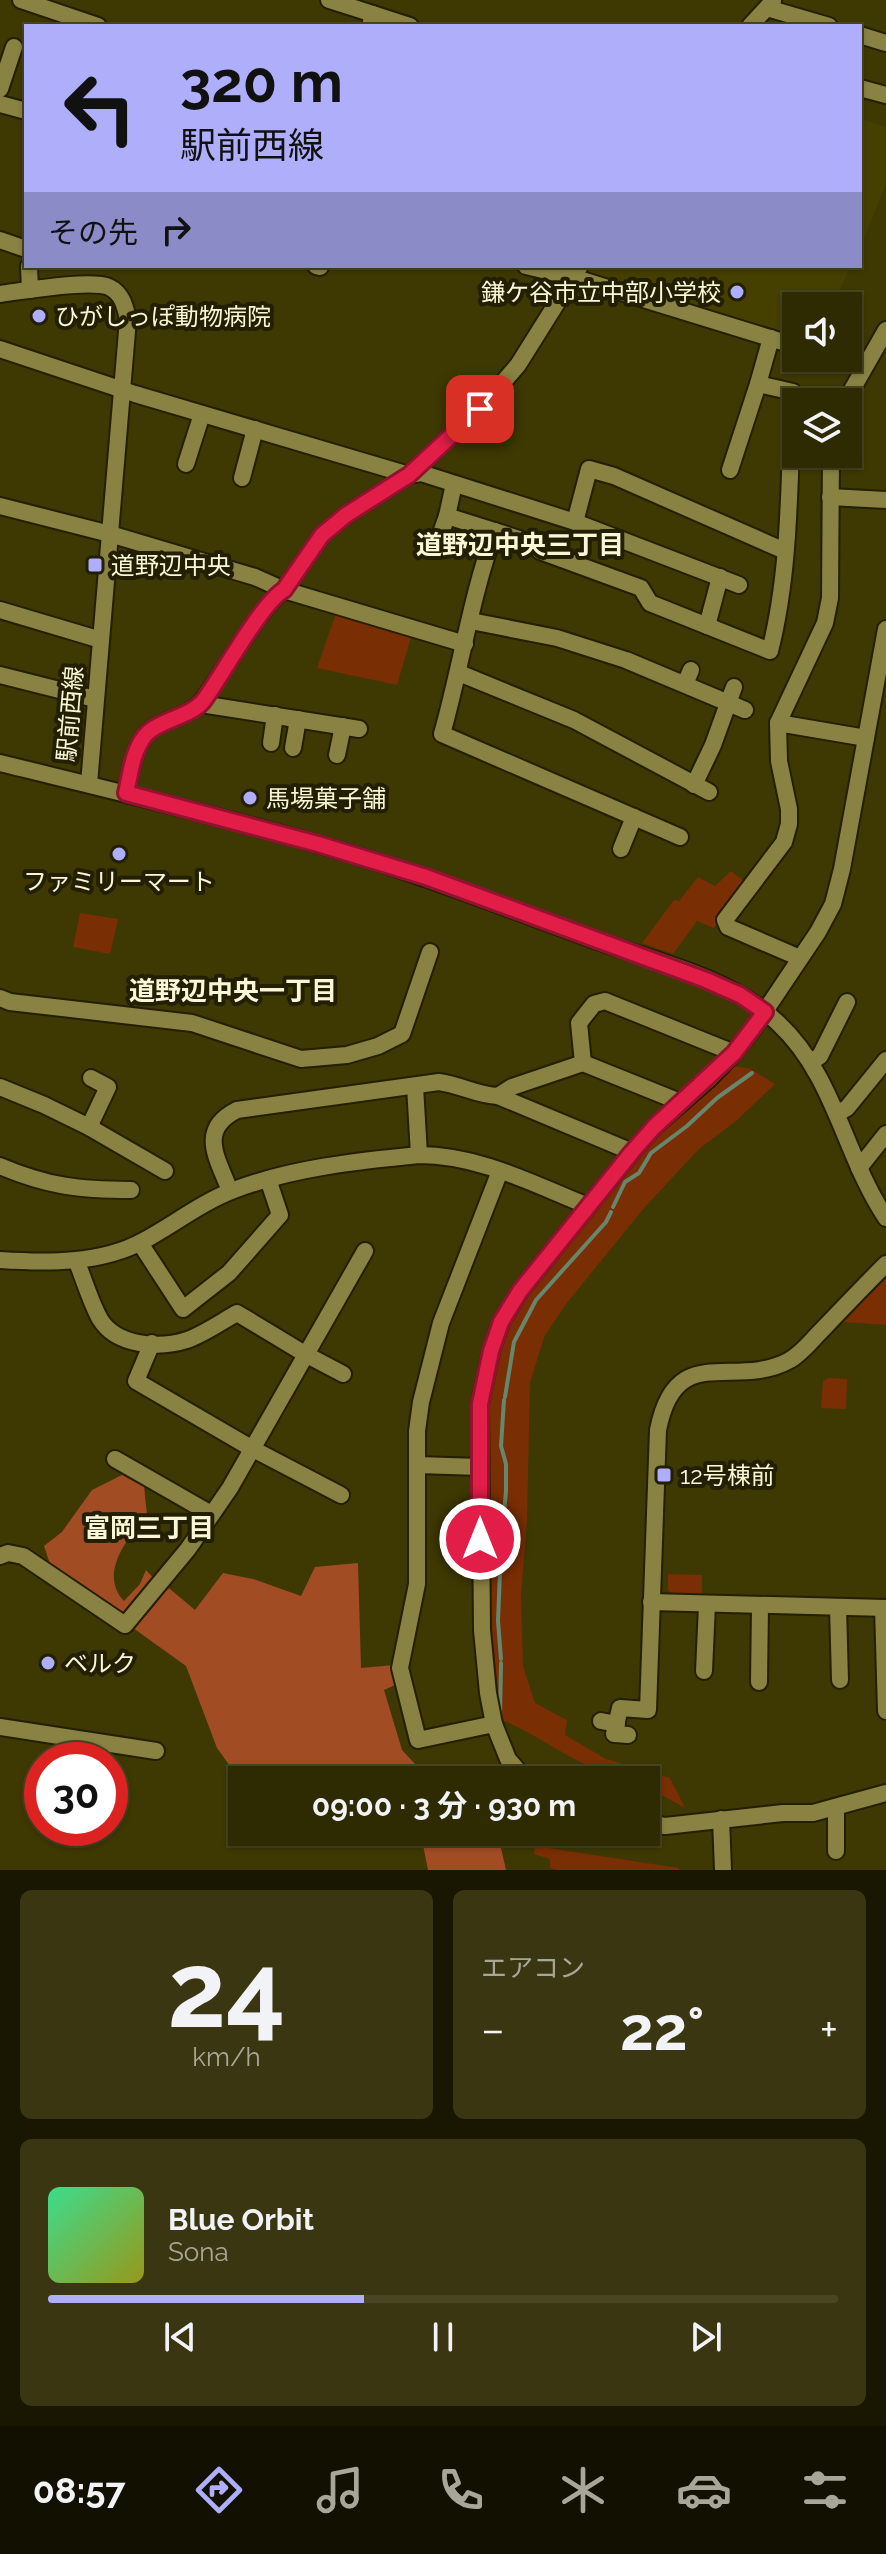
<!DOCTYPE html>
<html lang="ja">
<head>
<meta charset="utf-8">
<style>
  :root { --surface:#2e2a02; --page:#3a3611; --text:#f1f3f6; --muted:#a7a799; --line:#494624; --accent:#aeaefa }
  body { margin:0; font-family:Raleway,"Noto Sans JP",sans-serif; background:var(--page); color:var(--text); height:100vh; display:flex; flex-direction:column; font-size:30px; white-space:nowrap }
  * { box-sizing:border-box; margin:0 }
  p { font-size:26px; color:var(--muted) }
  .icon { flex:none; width:44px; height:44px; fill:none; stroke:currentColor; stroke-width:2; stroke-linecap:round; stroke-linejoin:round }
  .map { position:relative; height:1870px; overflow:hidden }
  .drawer { display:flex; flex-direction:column; gap:20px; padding:20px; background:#191701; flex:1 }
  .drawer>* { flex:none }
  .hud { position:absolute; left:24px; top:24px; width:838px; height:244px; border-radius:0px; box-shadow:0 2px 6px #0004,0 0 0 2px var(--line); background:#aeaefa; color:#111; overflow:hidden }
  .fabs { position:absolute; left:782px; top:292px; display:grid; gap:16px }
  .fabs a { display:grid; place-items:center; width:80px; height:80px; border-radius:0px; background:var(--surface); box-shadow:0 2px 6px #0004,0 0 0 2px var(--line); font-size:40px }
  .speed { position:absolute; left:24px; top:1742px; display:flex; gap:16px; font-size:40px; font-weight:700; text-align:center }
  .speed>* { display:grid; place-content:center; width:104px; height:104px; border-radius:50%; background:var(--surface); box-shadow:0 2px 6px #0004,0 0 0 2px var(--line); line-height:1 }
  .speed .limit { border:12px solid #d22; background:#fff; color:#111 }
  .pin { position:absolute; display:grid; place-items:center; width:68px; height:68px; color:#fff; margin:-34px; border-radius:16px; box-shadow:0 4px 12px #0006 }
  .me { position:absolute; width:88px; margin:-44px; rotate:0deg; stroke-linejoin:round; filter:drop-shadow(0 0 6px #0008) }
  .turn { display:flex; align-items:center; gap:28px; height:168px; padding:0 24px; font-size:36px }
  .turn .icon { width:104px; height:104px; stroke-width:2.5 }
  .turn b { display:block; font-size:56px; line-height:68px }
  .then { display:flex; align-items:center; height:76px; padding:0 24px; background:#0003; gap:16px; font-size:30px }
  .big { font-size:60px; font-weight:700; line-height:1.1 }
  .drawer .widget { flex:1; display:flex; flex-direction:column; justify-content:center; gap:12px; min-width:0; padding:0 28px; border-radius:12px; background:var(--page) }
  .drawer .dial { align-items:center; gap:0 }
  .dial b { font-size:104px; line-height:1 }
  .song { display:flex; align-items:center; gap:24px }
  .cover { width:96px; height:96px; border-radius:12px; background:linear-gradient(135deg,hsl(150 70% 55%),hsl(60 70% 35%)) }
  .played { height:8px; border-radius:4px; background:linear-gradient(90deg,var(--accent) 40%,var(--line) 40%) }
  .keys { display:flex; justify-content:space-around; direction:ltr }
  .heat { display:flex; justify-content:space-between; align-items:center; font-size:44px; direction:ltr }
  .drawer .tiles { flex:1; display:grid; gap:20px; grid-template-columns:1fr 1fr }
  .widget:last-child { grid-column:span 2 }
  .trip { position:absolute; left:228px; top:1766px; width:432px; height:80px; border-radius:0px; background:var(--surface); box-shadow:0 2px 6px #0004,0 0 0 2px var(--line); font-weight:700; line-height:80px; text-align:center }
  .menu { display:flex; height:128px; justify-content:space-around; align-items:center; background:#121101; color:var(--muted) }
  .menu .icon { width:56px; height:56px }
  .menu .selected { color:var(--accent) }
  .menu b { font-size:36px; color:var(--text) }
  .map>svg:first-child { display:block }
  .built { fill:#453f00 }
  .green { fill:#7a2e03 }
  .forest { fill:#a24c24 }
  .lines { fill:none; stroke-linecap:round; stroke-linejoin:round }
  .stream { stroke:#66876e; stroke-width:4 }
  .minor-casing { stroke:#231f00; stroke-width:20 }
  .minor { stroke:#898242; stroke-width:16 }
  .route-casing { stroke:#92132f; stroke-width:20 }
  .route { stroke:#e11d48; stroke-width:14 }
  .poi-dot { fill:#aeaefa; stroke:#221f05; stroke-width:3 }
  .labels { text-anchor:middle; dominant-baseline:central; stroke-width:8; stroke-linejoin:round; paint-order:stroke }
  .poi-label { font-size:24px; fill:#f9f7d6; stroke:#221f05; text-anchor:start }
  .street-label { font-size:24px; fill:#f9f7d6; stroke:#221f05 }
  .neighbourhood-label { font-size:26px; font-weight:bold; fill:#f9f7d6; stroke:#221f05 }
</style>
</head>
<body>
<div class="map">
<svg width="886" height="1870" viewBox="0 0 886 1870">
  <rect width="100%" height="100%" fill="#3e3803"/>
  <!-- built -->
  <g class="built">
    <path d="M860,118L886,127V184L860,248Z"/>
    <path d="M587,266H851L832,306H796V341L583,272Z"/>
  </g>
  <!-- green -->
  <g class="green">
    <path d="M336,613L412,634L397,685L317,668Z"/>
    <path d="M731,871L746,883L714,928L697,921L673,954L642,943L674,900L679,901L698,877L715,886Z"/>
    <path d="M80,913L118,919L110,954L73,947Z"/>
    <path d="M733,1066L751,1069L775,1084L736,1121L699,1149L645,1207L566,1304L544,1337L530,1383L527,1520L521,1596L523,1666L535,1703L567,1720L565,1735L606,1759L670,1778L685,1808L646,1786V1780C590,1780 547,1737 497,1718L489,1626L487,1468L489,1408L497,1348L513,1309L657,1134Z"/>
    <path d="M886,1278V1325L842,1322Z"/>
    <path d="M829,1378L847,1379L846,1409L821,1408L823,1381Z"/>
    <path d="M668,1574L702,1575V1598L675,1597L668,1590Z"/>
    <path d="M535,1846L679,1868V1870H557L550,1868V1859L534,1854Z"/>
  </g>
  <!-- forest -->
  <g class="forest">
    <path d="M122,1475L144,1486L147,1515C128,1538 98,1573 124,1601L140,1584L146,1570L157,1582L125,1620L78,1583L51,1567L44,1546L62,1532L92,1490Z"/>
    <path d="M358,1563L361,1668L394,1665L395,1685L384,1690L402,1750L430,1780H295L230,1766L217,1748L186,1666L129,1625L164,1584L195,1610L223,1573L253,1579L301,1596L315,1567Z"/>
    <path d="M414,1832H484L501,1848L506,1870H428L423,1845Z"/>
  </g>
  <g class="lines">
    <!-- stream -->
    <g class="stream">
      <path d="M613,1207L625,1182L639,1173L651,1153L687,1126L717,1098L752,1073"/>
      <path d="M505,1397L514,1342L536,1300L606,1222L611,1212"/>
      <path d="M501,1659L498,1621L501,1547L506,1491V1464L501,1446L504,1400"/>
      <path d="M500,1718L501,1663"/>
    </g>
    <!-- minor casing -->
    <g class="minor-casing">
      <g id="minor">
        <path d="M21,0L98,26"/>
        <path d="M329,0L373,14L370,26"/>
        <path d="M767,8L829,26"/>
        <path d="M373,14L410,26"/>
        <path d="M750,26L773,1"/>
        <path d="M860,35L886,43"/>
        <path d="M860,88L886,95"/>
        <path d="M0,89L14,47"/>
        <path d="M0,104L26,111"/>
        <path d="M0,240L26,249"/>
        <path d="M29,266L30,290"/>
        <path d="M316,266L320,267"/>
        <path d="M526,266L572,277L796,346"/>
        <path d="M0,294C23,291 90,279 109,287C122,293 125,306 128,319L89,784"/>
        <path d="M0,349L135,394L409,475L421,473L575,522L739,585"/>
        <path d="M845,402L886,330"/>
        <path d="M186,464L202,414"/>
        <path d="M730,470L758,384"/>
        <path d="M242,478L255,429"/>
        <path d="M454,484L447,516L532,543L540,551L641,588L650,603L770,651C791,568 789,477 793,392L758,384L771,338"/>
        <path d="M830,497L886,500"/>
        <path d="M0,506L110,534L255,577L284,590L465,644"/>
        <path d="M575,522L589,469L614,476L785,551"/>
        <path d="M495,531C471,596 461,667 442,734L680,837"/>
        <path d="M440,536L447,516"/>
        <path d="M0,610L101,640"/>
        <path d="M471,621L557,638L626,660L745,710"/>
        <path d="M707,626L720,577"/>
        <path d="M459,673L574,720L709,792"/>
        <path d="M0,675L95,699"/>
        <path d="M685,684L691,670"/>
        <path d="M201,704L359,729"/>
        <path d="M778,723L866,738"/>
        <path d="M271,743L275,715"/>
        <path d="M293,748L298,719"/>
        <path d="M337,755L343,726"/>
        <path d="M0,763C106,789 212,814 317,844C410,870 501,906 592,939C654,961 729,976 778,1023C835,1076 844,1155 886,1218"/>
        <path d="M694,785L713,745L734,687"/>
        <path d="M126,793C130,776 132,755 142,740C153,720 190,718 203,700C221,677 263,602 284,590L322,535L346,515L409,475L480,409L518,365L580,266"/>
        <path d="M621,849L634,817"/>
        <path d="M800,958L728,927L725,920L784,842L789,824V809L779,761L778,723L825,623L830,598L831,454"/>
        <path d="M0,998L10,1002L192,1023L301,1059L347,1055L378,1046L402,1034L430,952"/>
        <path d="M811,1062L820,1056L847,1002"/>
        <path d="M415,1086L419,1155"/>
        <path d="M0,1087L44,1105L89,1127L165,1171"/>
        <path d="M498,1096L512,1087L583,1063"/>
        <path d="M680,1102L583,1063L579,1023L594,1004L605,1001L734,1053"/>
        <path d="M838,1113L847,1108L886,1060"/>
        <path d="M89,1127L108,1087L91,1078"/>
        <path d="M0,1166C47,1186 79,1190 131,1190"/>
        <path d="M859,1168L886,1134"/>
        <path d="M230,1191C218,1159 197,1130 237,1110L439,1082C461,1085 476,1095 498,1096L632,1152"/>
        <path d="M140,1243L183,1309L229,1273L280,1215L268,1179"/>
        <path d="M0,1260C47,1263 101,1264 143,1241C173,1225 202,1202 234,1190C292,1168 357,1161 419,1155C479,1155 533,1184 588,1206"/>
        <path d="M76,1260C84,1279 90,1301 100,1319C116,1346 159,1349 187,1340C204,1334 221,1322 237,1313L305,1354L343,1374"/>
        <path d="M152,1343L136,1381L251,1448L341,1495"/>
        <path d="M115,1459L211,1514"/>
        <path d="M417,1465L480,1467"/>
        <path d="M0,1556L8,1553L23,1556L125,1625L188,1549L230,1488L365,1251"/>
        <path d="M651,1602L886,1608"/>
        <path d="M838,1607L840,1680"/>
        <path d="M883,1608L886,1711"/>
        <path d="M704,1671L707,1605"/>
        <path d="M759,1682L760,1607"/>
        <path d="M601,1721L617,1724"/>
        <path d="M494,1724L418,1740L400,1668L417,1584V1431L421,1402L441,1323L500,1171"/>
        <path d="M0,1727L156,1751"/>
        <path d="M628,1735L614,1734L620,1708L648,1710L658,1430C676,1339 734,1391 790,1360C802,1353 811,1341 821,1331C843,1308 864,1286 886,1264"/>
        <path d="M526,1780L508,1759L494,1724L488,1693L482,1630L480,1404L491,1351L501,1322L520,1291L632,1152L654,1127L710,1078L734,1053L755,1026L818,932L833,904L842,869L886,629"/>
        <path d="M836,1807V1851"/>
        <path d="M721,1819L723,1870"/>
        <path d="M646,1823L665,1826L783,1813H813L886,1793"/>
      </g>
    </g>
    <!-- minor -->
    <use href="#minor" class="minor"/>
  </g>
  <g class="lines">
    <!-- route casing -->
    <g class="route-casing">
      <path id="route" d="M480,409L409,475L346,515L322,535L284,590C263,601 221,677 204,700C191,718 153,720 142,740C132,755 130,776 126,793L318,844L426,877L706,980L740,995L765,1012L734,1053L654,1127L632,1152L520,1291L501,1322L491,1351L480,1404V1539"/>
    </g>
    <!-- route -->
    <use href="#route" class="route"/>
  </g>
  <!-- markers -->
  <g class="poi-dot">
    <circle cx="737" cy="292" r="8"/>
    <circle cx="39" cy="316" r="8"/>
    <rect x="87" y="557" width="16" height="16" rx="4"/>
    <circle cx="250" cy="798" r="8"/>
    <circle cx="119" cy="854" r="8"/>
    <rect x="656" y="1467" width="16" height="16" rx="4"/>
    <circle cx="48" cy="1663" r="8"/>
  </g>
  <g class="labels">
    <!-- poi labels -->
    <g class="poi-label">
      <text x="721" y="292" text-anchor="end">鎌ケ谷市立中部小学校</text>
      <text x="55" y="316">ひがしっぽ動物病院</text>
      <text x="111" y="565">道野辺中央</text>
      <text x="266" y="798">馬場菓子舗</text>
      <text x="119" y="881" text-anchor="middle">ファミリーマート</text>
      <text x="680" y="1475">12号棟前</text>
      <text x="64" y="1663">ベルク</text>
    </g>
    <!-- street labels -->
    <g class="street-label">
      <text transform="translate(70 714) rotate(-85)">駅前西線</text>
    </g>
    <!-- neighbourhood labels -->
    <g class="neighbourhood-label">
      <text x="520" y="545">道野辺中央三丁目</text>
      <text x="233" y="991">道野辺中央一丁目</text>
      <text x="149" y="1528">富岡三丁目</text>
    </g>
  </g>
</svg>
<div class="fabs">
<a><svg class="icon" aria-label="sound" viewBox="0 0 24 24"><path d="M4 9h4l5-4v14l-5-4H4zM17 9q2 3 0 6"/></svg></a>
<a><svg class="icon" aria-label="layers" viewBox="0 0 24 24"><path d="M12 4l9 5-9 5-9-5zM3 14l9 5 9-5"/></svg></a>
</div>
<div class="speed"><div class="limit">30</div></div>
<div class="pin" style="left:480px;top:409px;background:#d93025"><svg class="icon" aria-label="arrive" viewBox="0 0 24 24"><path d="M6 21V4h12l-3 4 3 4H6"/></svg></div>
<svg class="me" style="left:480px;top:1539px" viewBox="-20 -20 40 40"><circle r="17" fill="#e11d48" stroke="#fff" stroke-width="3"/><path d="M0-11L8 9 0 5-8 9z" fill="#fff"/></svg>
<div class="trip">09:00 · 3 分 · 930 m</div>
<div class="hud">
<div class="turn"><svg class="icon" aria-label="left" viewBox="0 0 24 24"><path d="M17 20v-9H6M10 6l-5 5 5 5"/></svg><div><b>320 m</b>駅前西線</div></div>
<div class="then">その先<svg class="icon" aria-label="right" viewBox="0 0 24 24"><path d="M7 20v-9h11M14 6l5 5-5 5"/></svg></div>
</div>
</div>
<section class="drawer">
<div class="tiles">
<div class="widget dial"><b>24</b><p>km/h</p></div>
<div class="widget"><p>エアコン</p>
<div class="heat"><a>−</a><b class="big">22°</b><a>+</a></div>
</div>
<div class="widget">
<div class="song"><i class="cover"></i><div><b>Blue Orbit</b><p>Sona</p></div></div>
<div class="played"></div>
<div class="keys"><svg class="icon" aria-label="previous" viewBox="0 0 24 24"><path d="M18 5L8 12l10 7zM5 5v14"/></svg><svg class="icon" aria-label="pause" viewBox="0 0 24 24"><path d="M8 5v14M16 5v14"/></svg><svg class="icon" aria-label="next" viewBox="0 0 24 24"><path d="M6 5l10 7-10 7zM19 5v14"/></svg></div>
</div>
</div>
</section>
<nav class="menu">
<b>08:57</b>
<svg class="icon selected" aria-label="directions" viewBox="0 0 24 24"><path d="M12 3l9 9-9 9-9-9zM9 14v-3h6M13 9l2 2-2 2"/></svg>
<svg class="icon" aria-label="music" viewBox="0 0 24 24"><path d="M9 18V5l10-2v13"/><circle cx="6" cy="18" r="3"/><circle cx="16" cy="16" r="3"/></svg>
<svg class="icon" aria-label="phone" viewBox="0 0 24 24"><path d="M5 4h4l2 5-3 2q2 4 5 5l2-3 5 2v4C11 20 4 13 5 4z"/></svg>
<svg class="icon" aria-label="climate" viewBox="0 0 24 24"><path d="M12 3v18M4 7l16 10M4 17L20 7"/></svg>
<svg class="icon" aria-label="car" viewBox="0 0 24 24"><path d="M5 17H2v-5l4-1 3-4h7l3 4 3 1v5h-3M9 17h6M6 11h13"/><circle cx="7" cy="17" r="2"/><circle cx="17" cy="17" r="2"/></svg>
<svg class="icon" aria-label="filters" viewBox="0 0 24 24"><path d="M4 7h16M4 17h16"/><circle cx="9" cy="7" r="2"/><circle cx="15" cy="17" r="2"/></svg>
</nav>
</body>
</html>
